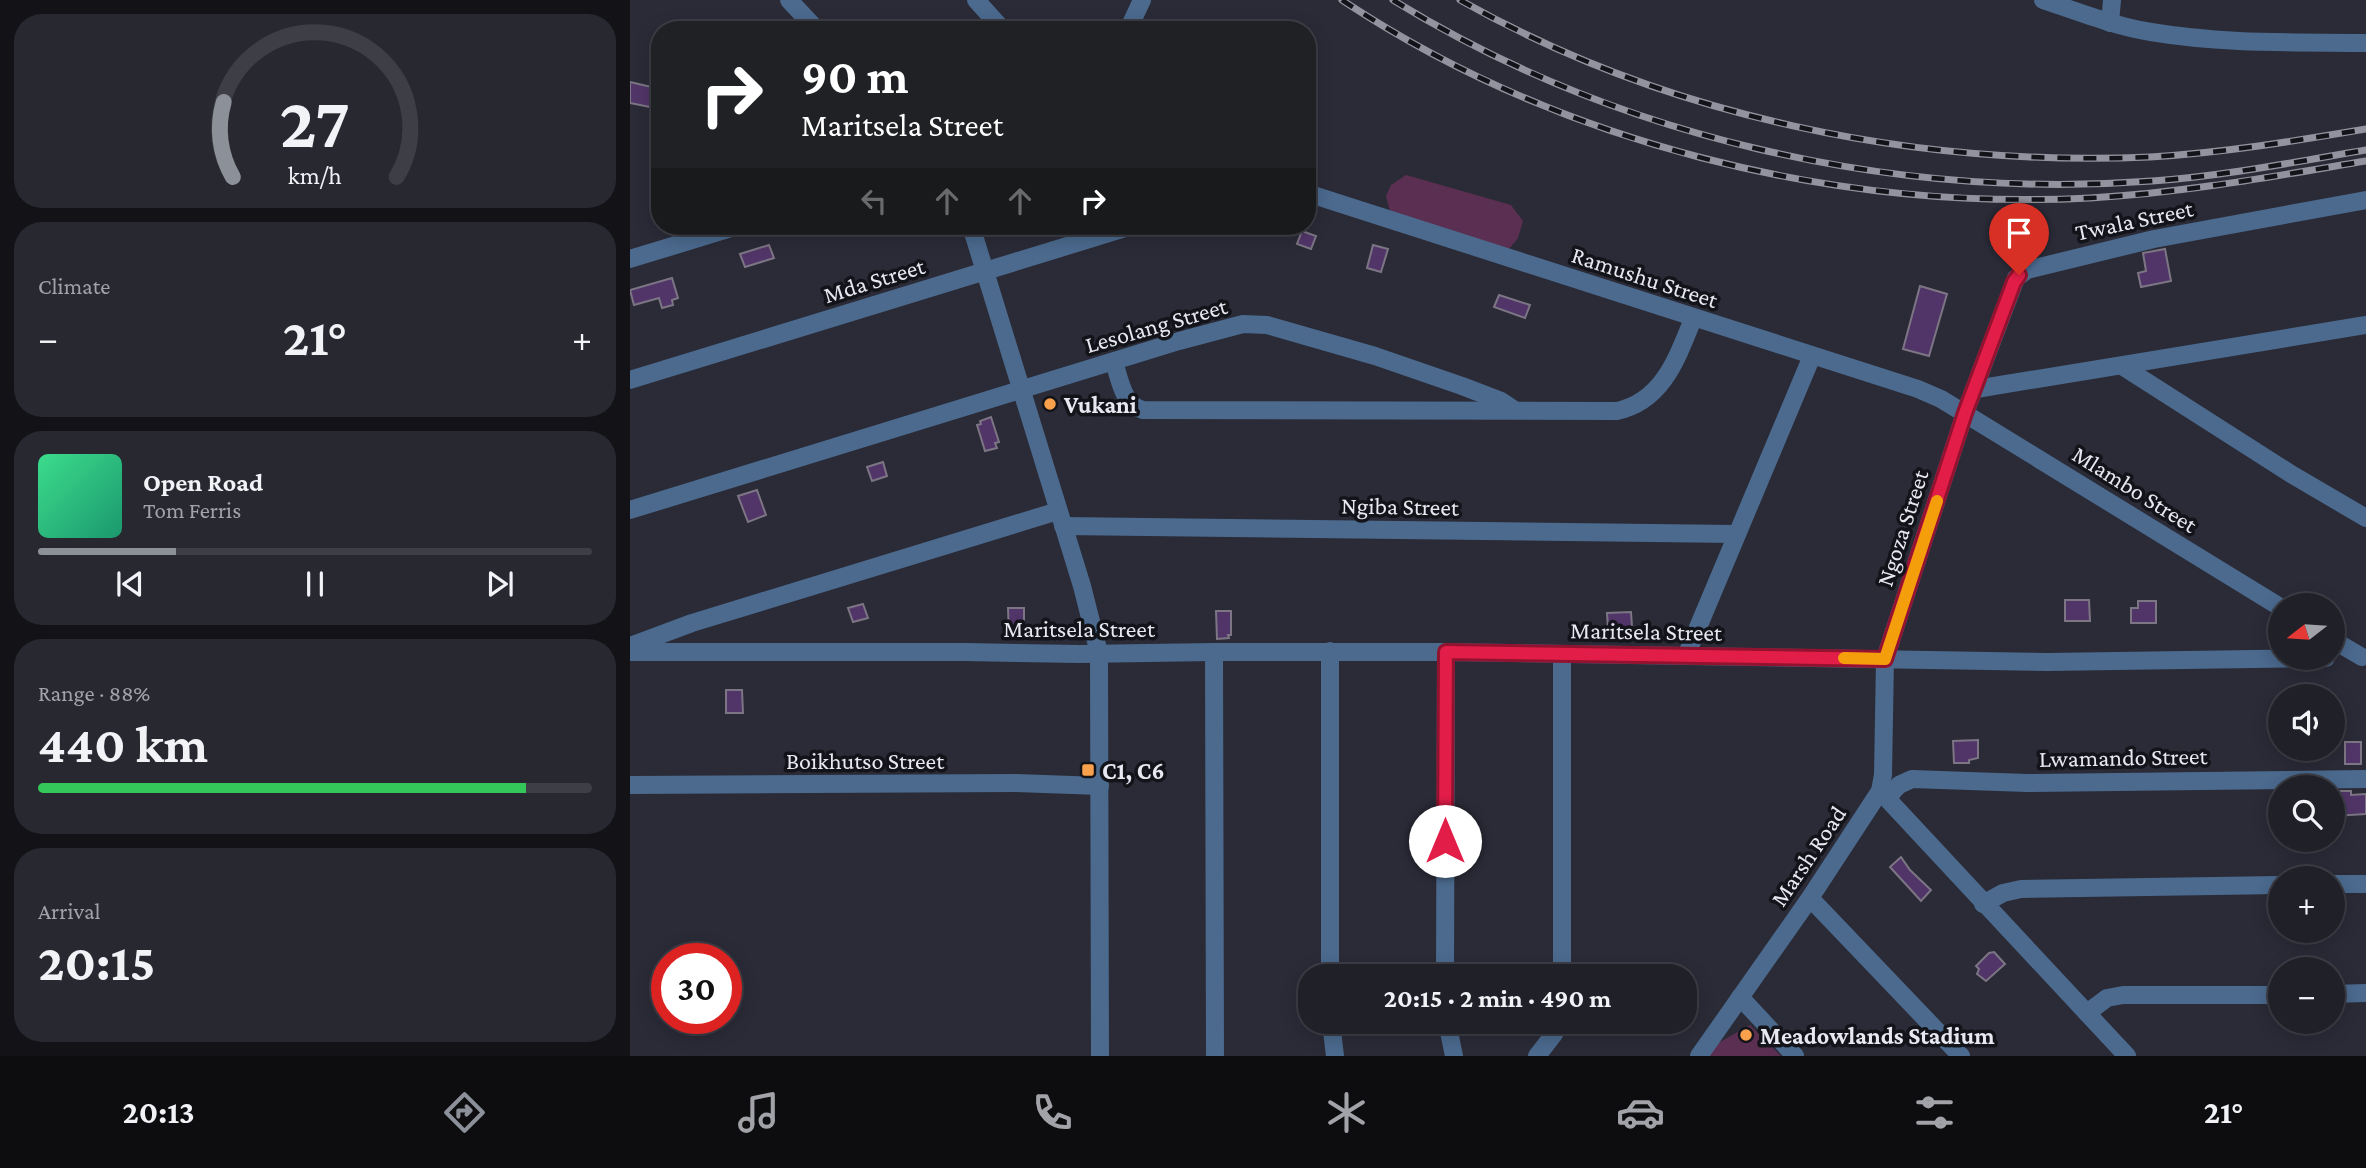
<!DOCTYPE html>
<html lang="en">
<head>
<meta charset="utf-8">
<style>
  :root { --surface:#202029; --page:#282831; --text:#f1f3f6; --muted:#a2a3a8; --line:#3d3e46; --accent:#8c9099 }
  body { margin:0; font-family:"Crimson Pro",serif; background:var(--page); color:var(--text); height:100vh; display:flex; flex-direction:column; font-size:26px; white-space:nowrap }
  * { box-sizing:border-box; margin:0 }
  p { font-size:23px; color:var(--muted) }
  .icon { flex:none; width:38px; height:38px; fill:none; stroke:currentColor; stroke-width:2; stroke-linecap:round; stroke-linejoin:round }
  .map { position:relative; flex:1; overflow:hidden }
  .side { display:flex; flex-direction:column; gap:14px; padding:14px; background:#121217; width:630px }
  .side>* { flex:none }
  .banner { position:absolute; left:21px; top:21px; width:665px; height:214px; border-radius:28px; box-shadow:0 4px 18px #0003,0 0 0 2px var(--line); background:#202124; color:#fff; overflow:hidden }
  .needle { width:46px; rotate:253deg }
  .buttons { position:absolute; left:1638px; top:593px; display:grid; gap:14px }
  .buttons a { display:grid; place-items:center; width:77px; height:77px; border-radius:50%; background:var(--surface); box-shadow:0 4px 18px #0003,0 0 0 2px var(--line); font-size:35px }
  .speed { position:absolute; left:21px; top:943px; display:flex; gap:14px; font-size:35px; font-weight:700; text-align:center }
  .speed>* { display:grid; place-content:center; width:91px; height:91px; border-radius:50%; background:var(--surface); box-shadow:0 4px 18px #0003,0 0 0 2px var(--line); line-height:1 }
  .speed .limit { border:10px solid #d22; background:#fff; color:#111 }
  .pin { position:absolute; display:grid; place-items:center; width:60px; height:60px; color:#fff; margin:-72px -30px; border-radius:50% 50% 50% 0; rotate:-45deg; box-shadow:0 0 7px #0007 }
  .pin .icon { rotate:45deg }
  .me { position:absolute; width:77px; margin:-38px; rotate:0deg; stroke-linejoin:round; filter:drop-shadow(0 0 5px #0008) }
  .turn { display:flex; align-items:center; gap:24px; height:147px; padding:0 35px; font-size:32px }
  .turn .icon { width:91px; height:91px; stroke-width:2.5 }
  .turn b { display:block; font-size:49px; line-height:60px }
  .lanes { display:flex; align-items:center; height:66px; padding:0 35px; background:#0003; justify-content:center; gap:35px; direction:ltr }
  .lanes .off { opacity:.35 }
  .big { font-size:52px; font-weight:700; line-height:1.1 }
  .side .tile { flex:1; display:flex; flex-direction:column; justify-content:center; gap:10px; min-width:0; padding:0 24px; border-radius:28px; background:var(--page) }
  .side .dial { align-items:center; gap:0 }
  .dial svg { height:182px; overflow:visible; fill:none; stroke:var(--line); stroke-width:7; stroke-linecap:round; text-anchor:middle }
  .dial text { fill:var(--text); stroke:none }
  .song { display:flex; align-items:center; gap:21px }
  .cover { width:84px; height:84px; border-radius:10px; background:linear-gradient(135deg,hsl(150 70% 55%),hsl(160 70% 35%)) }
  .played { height:7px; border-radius:4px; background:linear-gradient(90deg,var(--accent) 25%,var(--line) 25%) }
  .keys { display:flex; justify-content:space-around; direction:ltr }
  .heat { display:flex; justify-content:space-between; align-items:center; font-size:38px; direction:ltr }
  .charge { height:10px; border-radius:5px; background:linear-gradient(90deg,#34c759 88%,var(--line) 0) }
  .trip { position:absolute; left:668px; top:964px; width:399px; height:70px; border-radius:28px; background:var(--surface); box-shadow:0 4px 18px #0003,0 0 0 2px var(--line); font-weight:700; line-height:70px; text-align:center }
  .tabs { display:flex; height:112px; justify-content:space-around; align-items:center; background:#0d0d10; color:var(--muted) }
  .tabs .icon { width:49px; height:49px }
  .tabs .current { color:var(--accent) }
  .tabs b { font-size:32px; color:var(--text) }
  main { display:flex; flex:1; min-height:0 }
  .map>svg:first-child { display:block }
  .green { fill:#5b2f51 }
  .building { fill:#513568; stroke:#7c7583; stroke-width:2 }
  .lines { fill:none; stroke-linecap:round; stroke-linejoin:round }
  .minor { stroke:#4b6a8e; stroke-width:18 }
  .rail-casing { stroke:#92939e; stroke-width:7 }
  .rail { stroke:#131419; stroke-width:4.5; stroke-dasharray:13; stroke-linecap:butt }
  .route-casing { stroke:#92132f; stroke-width:18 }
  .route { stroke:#e11d48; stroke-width:12 }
  .slow { stroke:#f59e0b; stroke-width:12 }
  .poi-dot { fill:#f9a04c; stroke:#131419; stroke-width:2.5 }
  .labels { text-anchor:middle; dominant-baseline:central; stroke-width:7; stroke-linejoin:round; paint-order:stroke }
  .street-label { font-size:24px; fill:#e7e8f1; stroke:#131419 }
  .poi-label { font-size:24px; font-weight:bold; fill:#e7e8f1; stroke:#131419; text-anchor:start }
</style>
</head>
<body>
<main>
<section class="side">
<div class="tile dial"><svg viewBox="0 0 100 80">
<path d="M14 69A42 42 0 1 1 86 69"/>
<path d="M14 69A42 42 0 0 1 10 36" stroke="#8c9099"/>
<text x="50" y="56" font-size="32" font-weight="700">27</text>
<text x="50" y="72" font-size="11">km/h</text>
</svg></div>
<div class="tile"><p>Climate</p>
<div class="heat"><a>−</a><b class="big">21°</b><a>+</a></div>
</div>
<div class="tile">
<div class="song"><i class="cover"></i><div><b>Open Road</b><p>Tom Ferris</p></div></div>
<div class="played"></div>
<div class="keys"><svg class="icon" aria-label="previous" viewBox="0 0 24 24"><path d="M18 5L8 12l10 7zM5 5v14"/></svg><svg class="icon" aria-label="pause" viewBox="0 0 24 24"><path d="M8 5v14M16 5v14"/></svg><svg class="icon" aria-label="next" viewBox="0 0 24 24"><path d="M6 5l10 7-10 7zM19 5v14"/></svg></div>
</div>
<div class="tile"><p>Range · 88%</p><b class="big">440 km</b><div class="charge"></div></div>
<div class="tile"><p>Arrival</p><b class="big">20:15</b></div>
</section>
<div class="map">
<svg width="1736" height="1056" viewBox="0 0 1736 1056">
  <rect width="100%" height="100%" fill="#2a2b37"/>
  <!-- green -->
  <g class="green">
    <path d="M776,175L881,205L893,221L888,238L879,249L760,211L756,196L761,185Z"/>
    <path d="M1120,1025L1151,1056H1075L1083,1046Z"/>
  </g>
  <!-- building -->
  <g class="building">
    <path d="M0,82L30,89V109L0,103Z"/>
    <path d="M672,231L686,236L681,249L667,244Z"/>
    <path d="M139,245L144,258L115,267L110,254Z"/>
    <path d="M743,245L758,249L751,272L737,268Z"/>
    <path d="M1535,249L1541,281L1511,287L1508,273L1516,271L1513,253Z"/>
    <path d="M42,278L48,298L42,300L43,305L32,308L29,298L4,305L0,290Z"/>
    <path d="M1290,286L1317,294L1299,356L1273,349Z"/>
    <path d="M869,295L900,305L895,318L864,307Z"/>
    <path d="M361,417L369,442L365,443L367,448L355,451L347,425L351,424L350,421Z"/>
    <path d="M253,462L257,476L242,481L237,467Z"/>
    <path d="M127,490L136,515L118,522L108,496Z"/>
    <path d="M1435,600H1459L1460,621H1435Z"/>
    <path d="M1508,601H1526V623H1501V608H1508Z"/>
    <path d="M233,604L238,618L223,622L218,608Z"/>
    <path d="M378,608H394V635L379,636Z"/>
    <path d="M586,611H601V635H598L599,638L587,639Z"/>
    <path d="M1001,612L1002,627L978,629L977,613Z"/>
    <path d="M96,690H112L113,713H96Z"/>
    <path d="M1348,740V758L1339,760V763H1324L1323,741Z"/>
    <rect x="1715" y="742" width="16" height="22"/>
    <path d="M1703,791H1721V795L1736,794V814L1705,816Z"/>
    <path d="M1271,857L1280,870L1301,890L1291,901L1260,867Z"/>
    <path d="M1364,952L1375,964L1356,981L1347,974L1349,969L1346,966L1359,953Z"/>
  </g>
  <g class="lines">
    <!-- minor -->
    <g class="minor">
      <path d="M159,0L187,30"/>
      <path d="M346,0L373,30"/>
      <path d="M1413,0C1449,12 1484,26 1521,32C1592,44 1664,42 1736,43"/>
      <path d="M1480,23L1482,0"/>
      <path d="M498,30L512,0"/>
      <path d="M677,193L1288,389L1311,399L1650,607"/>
      <path d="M341,226L452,586L469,653L470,1056"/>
      <path d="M0,259L108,226"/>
      <path d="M484,362C490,380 493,405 513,410L987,411C1033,401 1047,358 1063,319"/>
      <path d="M1492,366L1661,474L1736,518"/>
      <path d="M0,380L502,226"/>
      <path d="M1346,389L1736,325"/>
      <path d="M0,510L549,341L613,324L637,325L745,356L832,386L871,401L883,409"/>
      <path d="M433,526L1106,534"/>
      <path d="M1703,640L1732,657"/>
      <path d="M0,646L62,623L428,511"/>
      <path d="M700,651V976"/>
      <path d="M0,652H335L450,654L584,652H816L1417,662L1696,658"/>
      <path d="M584,652L585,1056"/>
      <path d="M1056,656L1182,356"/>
      <path d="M0,785L386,783L470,786"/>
      <path d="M1250,791L1497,1056"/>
      <path d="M1257,798L1269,785L1282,779L1397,783L1736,779"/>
      <path d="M1703,884H1736"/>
      <path d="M1180,898L1331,1056"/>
      <path d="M1353,904L1373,893L1391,889L1650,885"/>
      <path d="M815,976L816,652"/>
      <path d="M932,976V654"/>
      <path d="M1703,994L1736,993"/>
      <path d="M1110,997L1165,1056"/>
      <path d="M1457,1013L1477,998L1493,995H1650"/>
      <path d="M701,1022L705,1056"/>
      <path d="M817,1022L824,1056"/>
      <path d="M907,1056L924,1034L928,1022"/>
      <path d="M1069,1056L1180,898L1250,791L1253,775L1255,659L1335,413L1386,278L1397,270L1524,239L1736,200"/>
    </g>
    <!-- rail casing -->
    <g class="rail-casing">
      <g id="rail">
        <path d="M712,0C928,143 1203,211 1460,198C1553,193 1645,176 1736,161"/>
        <path d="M763,0C985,137 1262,200 1522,181C1593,176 1665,162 1736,150"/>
        <path d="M830,0C1037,117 1284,167 1520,157C1592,153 1665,141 1736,129"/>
      </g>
    </g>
    <!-- rail -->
    <use href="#rail" class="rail"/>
  </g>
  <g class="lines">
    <!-- route casing -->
    <g class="route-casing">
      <path id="route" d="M815,841L816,652L1255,659L1335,413L1384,282L1389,275"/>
    </g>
    <!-- route -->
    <use href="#route" class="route"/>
    <!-- slow -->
    <path class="slow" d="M1214,658L1255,659L1307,501"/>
  </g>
  <!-- markers -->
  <g class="poi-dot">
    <circle cx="420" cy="404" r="7"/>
    <rect x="451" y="763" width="14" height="14" rx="3.5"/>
    <circle cx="1116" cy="1035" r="7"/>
  </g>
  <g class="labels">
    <!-- street labels -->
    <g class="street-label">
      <text transform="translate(1504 220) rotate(-12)">Twala Street</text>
      <text transform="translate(1015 277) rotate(18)">Ramushu Street</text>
      <text transform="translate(244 280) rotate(-17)">Mda Street</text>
      <text transform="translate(526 325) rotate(-16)">Lesolang Street</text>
      <text transform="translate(1505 489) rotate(32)">Mlambo Street</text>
      <text transform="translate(770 506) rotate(1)">Ngiba Street</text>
      <text transform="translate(1272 528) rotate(-72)">Ngoza Street</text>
      <text x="449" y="628">Maritsela Street</text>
      <text transform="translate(1016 631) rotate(1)">Maritsela Street</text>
      <text transform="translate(1493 757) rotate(-1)">Lwamando Street</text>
      <text x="235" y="760">Boikhutso Street</text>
      <text transform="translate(1178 856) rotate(-56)">Marsh Road</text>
    </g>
    <!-- poi labels -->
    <g class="poi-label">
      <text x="434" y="404">Vukani</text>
      <text x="472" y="770">C1, C6</text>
      <text x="1130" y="1035">Meadowlands Stadium</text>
    </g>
  </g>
</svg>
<div class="buttons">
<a><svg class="needle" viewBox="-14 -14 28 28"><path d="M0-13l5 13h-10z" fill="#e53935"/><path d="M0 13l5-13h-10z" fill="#a2a3a8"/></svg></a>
<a><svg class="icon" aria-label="sound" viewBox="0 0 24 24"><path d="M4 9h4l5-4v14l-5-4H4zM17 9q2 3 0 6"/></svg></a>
<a><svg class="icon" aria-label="search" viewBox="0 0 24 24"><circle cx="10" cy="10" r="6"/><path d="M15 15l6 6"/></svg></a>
<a>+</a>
<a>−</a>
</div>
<div class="speed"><div class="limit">30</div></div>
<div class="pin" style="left:1389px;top:275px;background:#d93025"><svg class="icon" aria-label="arrive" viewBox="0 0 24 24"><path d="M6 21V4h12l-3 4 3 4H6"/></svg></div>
<svg class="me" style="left:815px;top:841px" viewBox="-20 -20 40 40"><circle r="19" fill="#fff"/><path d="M0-13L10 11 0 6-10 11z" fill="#e11d48"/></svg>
<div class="trip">20:15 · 2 min · 490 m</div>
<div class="banner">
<div class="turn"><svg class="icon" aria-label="right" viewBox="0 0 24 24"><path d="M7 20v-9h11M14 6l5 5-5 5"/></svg><div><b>90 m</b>Maritsela Street</div></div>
<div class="lanes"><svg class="icon off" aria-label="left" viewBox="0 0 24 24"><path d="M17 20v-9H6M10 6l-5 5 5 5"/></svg><svg class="icon off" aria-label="ahead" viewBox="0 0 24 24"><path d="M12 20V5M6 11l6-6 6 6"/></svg><svg class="icon off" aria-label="ahead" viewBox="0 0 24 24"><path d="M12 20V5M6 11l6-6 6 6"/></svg><svg class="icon" aria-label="right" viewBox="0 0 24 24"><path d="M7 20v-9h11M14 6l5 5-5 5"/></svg></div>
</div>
</div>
</main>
<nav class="tabs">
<b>20:13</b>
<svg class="icon current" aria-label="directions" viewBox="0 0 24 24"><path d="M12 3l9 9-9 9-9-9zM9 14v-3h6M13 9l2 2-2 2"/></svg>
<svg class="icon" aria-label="music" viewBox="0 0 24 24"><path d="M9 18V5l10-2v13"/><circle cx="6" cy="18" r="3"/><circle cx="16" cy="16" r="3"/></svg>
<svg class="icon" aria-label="phone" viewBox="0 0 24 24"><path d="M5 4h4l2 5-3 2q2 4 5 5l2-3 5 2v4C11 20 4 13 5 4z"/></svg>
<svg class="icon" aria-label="climate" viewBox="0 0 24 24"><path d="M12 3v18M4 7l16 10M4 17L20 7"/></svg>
<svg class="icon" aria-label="car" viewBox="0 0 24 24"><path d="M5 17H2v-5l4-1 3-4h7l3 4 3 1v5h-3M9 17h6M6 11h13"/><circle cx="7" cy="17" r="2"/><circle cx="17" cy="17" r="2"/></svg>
<svg class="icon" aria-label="filters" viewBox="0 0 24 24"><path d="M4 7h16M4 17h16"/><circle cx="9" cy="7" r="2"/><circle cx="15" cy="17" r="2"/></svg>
<b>21°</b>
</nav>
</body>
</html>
